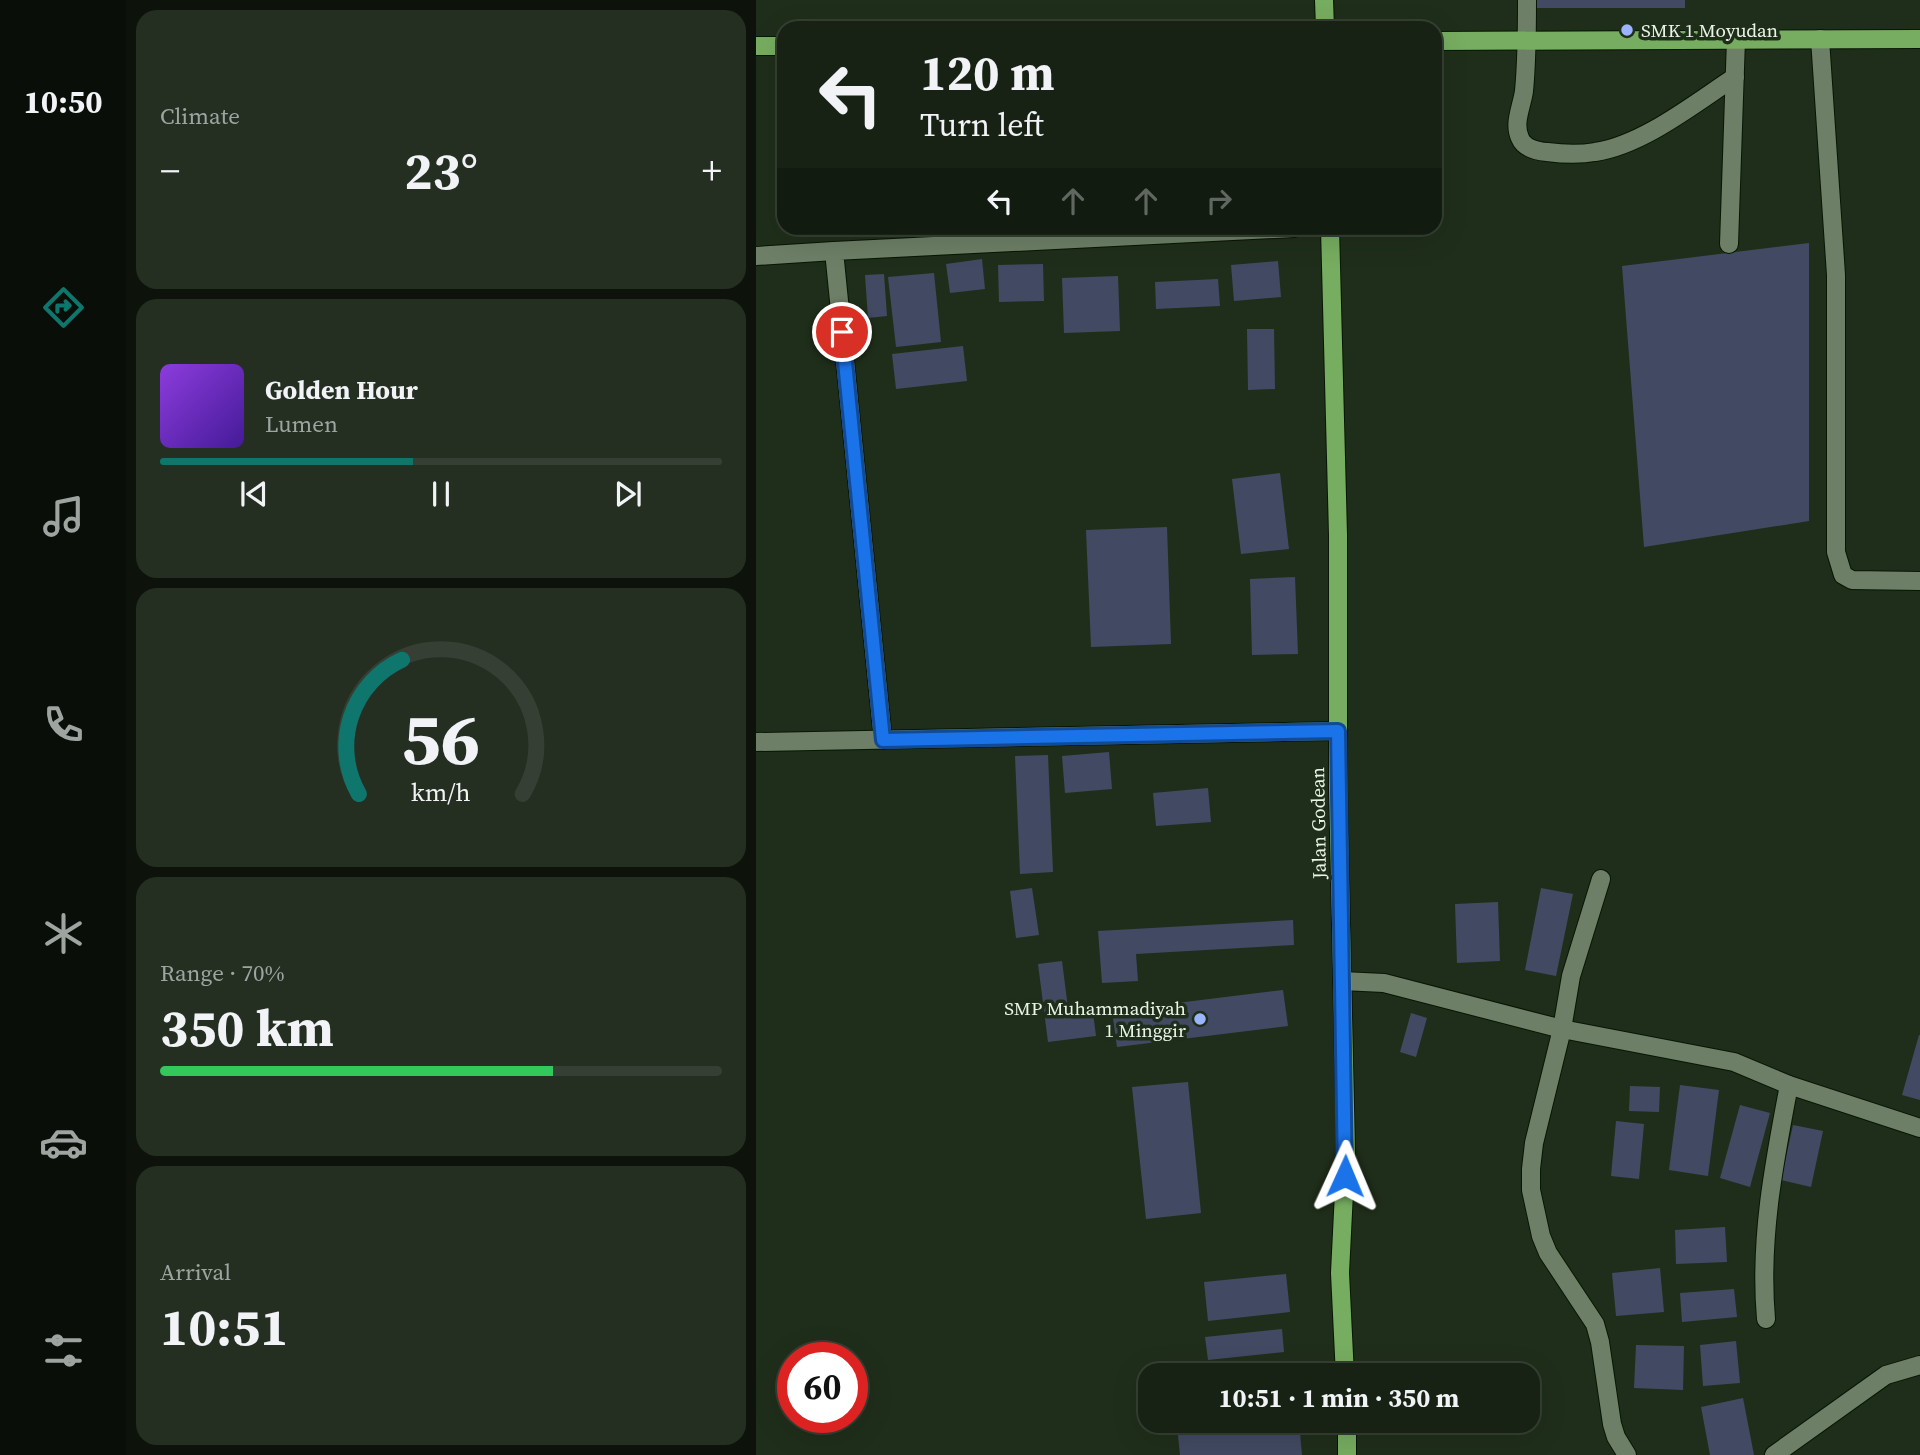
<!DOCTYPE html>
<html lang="en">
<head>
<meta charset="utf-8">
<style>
  :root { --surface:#172214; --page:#242f22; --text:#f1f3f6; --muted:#9ea4a0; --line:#363f34; --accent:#0f766e }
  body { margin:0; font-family:"Source Serif 4",serif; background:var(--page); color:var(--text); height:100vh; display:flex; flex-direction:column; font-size:26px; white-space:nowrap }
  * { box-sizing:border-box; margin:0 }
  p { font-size:23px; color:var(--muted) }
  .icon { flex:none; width:38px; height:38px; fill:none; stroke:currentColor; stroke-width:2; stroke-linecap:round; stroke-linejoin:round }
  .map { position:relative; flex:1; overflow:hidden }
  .panel { display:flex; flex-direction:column; gap:10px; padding:10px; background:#0d130b; width:630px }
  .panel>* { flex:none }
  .hud { position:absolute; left:21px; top:21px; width:665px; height:214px; border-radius:21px; box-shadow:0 7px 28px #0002,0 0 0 2px var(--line); background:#172214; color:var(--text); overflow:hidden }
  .speed { position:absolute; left:21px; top:1342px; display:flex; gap:14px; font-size:35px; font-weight:700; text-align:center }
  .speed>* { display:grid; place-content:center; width:91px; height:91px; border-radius:50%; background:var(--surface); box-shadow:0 7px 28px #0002,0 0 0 2px var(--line); line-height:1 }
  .speed .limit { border:10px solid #d22; background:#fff; color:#111 }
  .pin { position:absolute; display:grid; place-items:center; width:60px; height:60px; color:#fff; margin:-30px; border:4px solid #fff; border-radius:50%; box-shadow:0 2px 7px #0007 }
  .me { position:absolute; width:77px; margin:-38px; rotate:1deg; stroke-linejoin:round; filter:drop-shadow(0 0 5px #0008) }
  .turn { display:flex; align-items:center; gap:24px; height:147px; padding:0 28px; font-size:32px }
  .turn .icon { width:91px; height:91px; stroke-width:2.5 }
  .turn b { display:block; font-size:49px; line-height:60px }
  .lanes { display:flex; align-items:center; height:66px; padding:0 28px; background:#0003; justify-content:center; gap:35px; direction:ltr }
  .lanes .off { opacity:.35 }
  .big { font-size:52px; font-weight:700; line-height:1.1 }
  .panel .card { flex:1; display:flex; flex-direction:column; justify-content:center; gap:10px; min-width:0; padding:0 24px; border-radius:21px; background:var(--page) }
  .panel .dial { align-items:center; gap:0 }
  .dial svg { height:182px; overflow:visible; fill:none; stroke:var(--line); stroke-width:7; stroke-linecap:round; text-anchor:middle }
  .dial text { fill:var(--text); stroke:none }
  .song { display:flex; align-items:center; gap:21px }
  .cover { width:84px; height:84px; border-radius:10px; background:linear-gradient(135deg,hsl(270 70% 55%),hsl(260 70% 35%)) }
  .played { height:7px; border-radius:4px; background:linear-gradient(90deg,var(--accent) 45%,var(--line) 45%) }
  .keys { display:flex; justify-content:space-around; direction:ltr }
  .heat { display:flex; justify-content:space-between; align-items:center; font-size:38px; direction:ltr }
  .charge { height:10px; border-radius:5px; background:linear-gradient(90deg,#34c759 70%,var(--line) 0) }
  .trip { position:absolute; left:382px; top:1363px; width:402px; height:70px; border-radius:21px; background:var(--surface); box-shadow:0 7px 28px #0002,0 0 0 2px var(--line); font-weight:700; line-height:70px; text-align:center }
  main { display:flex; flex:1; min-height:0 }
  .dock { display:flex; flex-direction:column; width:126px; justify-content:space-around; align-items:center; background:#090e08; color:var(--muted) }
  .dock .icon { width:49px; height:49px }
  .dock .active { color:var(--accent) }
  .dock b { font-size:32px; color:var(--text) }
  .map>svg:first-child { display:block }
  .building { fill:#414a62 }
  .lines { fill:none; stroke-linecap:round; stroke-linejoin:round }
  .street-casing { stroke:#081604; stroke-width:20 }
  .primary-casing { stroke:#081604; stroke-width:20 }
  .street { stroke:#6d7f67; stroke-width:18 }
  .primary { stroke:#77ad60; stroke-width:18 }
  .route-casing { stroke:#114b97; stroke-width:18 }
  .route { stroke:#1a73e8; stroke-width:12 }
  .poi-dot { fill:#9ab5fd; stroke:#1f2e1a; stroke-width:2.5 }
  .labels { text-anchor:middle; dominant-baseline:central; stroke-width:7; stroke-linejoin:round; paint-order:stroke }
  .poi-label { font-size:19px; fill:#ebf5e7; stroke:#1f2e1a; text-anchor:start }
  .street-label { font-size:19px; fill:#ebf5e7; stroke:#1f2e1a }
</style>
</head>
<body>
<main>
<nav class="dock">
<b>10:50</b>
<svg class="icon active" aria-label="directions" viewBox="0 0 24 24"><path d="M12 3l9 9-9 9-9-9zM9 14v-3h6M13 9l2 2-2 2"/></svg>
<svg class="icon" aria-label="music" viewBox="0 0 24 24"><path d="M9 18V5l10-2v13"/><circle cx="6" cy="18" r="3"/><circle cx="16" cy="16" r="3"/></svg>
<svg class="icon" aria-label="phone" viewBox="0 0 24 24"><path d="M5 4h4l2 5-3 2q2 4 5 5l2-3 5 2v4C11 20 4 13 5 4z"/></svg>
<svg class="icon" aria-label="climate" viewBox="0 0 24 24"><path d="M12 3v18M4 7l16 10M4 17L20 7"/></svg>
<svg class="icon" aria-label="car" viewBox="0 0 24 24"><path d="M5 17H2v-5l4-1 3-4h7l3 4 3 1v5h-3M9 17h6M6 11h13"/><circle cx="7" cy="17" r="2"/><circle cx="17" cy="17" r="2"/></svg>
<svg class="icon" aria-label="filters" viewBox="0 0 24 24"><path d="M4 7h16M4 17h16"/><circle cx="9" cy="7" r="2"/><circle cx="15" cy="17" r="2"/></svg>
</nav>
<section class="panel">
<div class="card"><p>Climate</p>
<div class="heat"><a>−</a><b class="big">23°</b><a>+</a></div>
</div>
<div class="card">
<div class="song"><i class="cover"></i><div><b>Golden Hour</b><p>Lumen</p></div></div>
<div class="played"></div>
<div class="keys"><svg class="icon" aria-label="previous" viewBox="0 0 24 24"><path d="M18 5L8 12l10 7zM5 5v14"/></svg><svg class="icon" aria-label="pause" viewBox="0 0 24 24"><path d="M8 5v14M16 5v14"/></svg><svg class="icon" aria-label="next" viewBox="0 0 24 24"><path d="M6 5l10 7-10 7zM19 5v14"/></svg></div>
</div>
<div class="card dial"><svg viewBox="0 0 100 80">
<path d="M14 69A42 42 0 1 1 86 69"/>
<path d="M14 69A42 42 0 0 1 33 10" stroke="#0f766e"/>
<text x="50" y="56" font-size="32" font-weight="700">56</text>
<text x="50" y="72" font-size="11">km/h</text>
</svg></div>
<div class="card"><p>Range · 70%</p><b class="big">350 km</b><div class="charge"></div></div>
<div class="card"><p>Arrival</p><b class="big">10:51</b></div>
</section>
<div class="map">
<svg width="1164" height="1455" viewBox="0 0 1164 1455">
  <rect width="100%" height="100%" fill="#1f2e1a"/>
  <!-- building -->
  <g class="building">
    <rect x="779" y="0" width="150" height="8"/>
    <path d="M1053,243V521L888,547L866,266Z"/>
    <path d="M226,259L229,289L194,293L190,264Z"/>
    <path d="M522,261L525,297L478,301L475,265Z"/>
    <path d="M287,264L288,301L243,302L242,265Z"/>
    <path d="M178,273L185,342L140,347L132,277Z"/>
    <path d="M128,274L131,316L112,318L109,275Z"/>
    <path d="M362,276L364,331L308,333L306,278Z"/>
    <path d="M462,279L464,306L400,309L399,282Z"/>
    <path d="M491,329H518L519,389L492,390Z"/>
    <path d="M207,346L211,381L140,389L136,354Z"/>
    <path d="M524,473L533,549L485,554L476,479Z"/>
    <path d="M411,527L415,644L335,647L330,530Z"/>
    <path d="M539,577L542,654L496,655L494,579Z"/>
    <path d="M353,752L356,789L309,793L306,756Z"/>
    <path d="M292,755L297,872L264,874L259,756Z"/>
    <path d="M452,788L455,822L400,826L397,793Z"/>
    <path d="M276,888L283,935L260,938L254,891Z"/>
    <path d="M785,888L817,894L800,976L769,970Z"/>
    <path d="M742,902L744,961L701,963L699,904Z"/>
    <path d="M537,920L538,945L380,954L382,981L346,983L342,931Z"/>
    <path d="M306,961L312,1008L336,1005L340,1036L292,1042L282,964Z"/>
    <path d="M527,990L532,1026L361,1047L356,1011Z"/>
    <path d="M655,1013L671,1018L660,1057L644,1052Z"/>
    <path d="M1163,1035H1164V1100L1146,1095Z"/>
    <path d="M432,1082L445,1213L390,1219L376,1087Z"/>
    <path d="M924,1085L963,1090L952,1176L913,1170Z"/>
    <path d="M874,1086L904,1087L903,1112L873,1111Z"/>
    <path d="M984,1105L1014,1113L994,1187L964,1178Z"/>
    <path d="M860,1121L888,1124L883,1179L855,1176Z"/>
    <path d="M1037,1125L1067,1131L1055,1187L1025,1180Z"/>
    <path d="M969,1227L971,1262L920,1264L919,1230Z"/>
    <path d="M904,1268L908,1312L860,1316L856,1273Z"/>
    <path d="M530,1274L534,1312L452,1321L448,1282Z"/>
    <path d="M978,1289L981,1317L926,1322L924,1293Z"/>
    <path d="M526,1329L528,1352L452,1360L449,1337Z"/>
    <path d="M980,1341L984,1383L947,1386L944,1345Z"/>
    <path d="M880,1345L928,1346L927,1390L878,1388Z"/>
    <path d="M530,1367L531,1376H460V1374Z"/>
    <path d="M987,1398L998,1455H954L945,1407Z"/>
    <path d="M466,1421H543L546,1455H424L421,1426Z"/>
  </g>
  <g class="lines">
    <!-- street casing -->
    <g class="street-casing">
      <g id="street">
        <path d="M771,0C771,30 771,60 768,91C766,106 757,123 764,138C768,148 780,151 791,152C806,154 823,155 839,152C887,145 939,103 979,77"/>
        <path d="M1064,39L1080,275V552L1087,575L1096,580L1164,581"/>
        <path d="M973,244L980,39"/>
        <path d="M0,256L78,251"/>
        <path d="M127,740L78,251L538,228"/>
        <path d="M0,742L582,731"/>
        <path d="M845,879L815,976L806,1029L778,1143L775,1169V1190L785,1236L792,1253L839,1324L844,1342L856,1424L860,1437L871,1455"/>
        <path d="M586,981L628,983L806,1029L978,1062L1033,1085L1164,1128"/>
        <path d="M1010,1319C1003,1240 1018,1163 1033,1085"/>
        <path d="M1018,1455L1130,1375L1164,1365"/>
      </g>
    </g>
    <!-- primary casing -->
    <g class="primary-casing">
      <g id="primary">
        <path d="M568,0L569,28"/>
        <path d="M679,41L1164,39"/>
        <path d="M0,46H28"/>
        <path d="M574,228L582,535V787L590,1152L584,1273L589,1376"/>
        <path d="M591,1421V1455"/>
      </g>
    </g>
    <!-- street -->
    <use href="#street" class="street"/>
    <!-- primary -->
    <use href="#primary" class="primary"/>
  </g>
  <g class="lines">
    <!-- route casing -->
    <g class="route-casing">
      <path id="route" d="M86,332L127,740L582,731L589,1176"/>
    </g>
    <!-- route -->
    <use href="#route" class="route"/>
  </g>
  <!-- markers -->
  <g class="poi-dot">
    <circle cx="871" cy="30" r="7"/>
    <circle cx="444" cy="1019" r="7"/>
  </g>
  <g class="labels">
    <!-- poi labels -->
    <g class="poi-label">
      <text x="885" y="30">SMK 1 Moyudan</text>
      <text x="430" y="1008" text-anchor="end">SMP Muhammadiyah<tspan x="430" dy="22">1 Minggir</tspan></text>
    </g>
    <!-- street labels -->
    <g class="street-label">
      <text transform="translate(562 823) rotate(-91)">Jalan Godean</text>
    </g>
  </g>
</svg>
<div class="speed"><div class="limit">60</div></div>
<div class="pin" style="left:86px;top:332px;background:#d93025"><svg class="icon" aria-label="arrive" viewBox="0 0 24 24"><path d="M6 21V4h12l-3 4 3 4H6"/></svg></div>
<svg class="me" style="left:589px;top:1176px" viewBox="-20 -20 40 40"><path d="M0-17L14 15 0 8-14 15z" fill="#1a73e8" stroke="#fff" stroke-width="4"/></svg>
<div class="trip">10:51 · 1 min · 350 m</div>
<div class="hud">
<div class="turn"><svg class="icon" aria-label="left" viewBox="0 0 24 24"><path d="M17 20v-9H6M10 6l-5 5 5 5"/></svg><div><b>120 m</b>Turn left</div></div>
<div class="lanes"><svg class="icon" aria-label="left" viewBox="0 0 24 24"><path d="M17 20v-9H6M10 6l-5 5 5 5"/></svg><svg class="icon off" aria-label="ahead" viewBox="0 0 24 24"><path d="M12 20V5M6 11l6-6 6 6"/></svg><svg class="icon off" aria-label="ahead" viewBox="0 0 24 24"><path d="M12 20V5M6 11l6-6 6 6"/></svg><svg class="icon off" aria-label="right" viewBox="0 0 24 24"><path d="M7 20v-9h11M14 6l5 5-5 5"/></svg></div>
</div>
</div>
</main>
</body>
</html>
